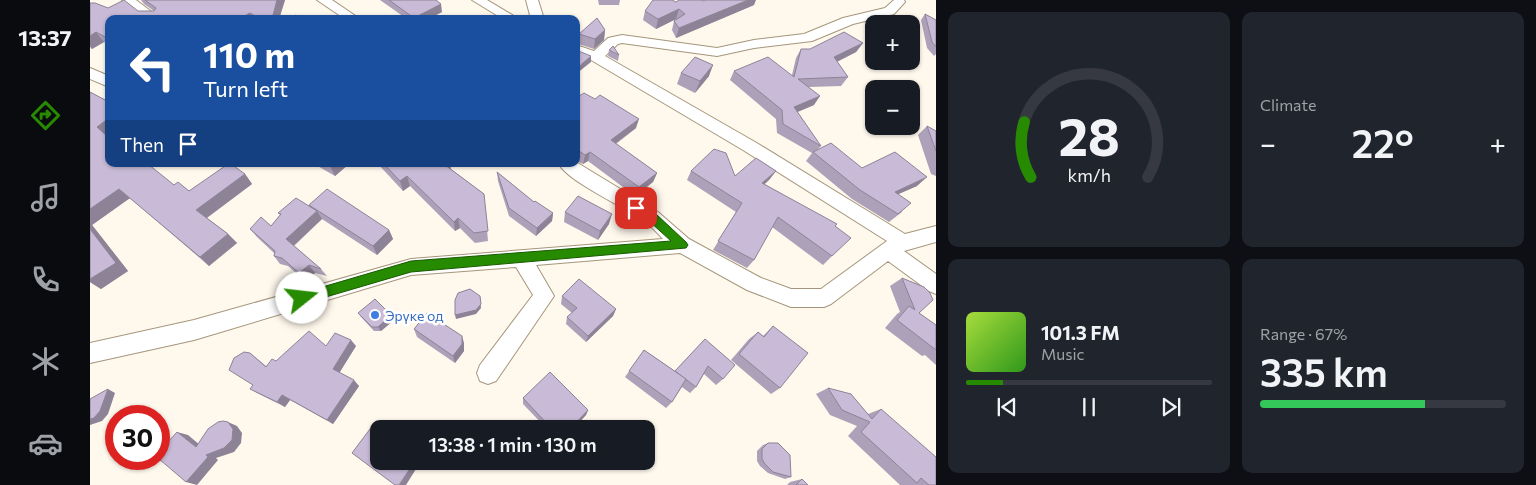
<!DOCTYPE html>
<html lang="en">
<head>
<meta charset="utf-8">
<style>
  :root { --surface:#171b24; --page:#20242c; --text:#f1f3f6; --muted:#9ea1a6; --line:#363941; --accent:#268b00 }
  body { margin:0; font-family:Commissioner,sans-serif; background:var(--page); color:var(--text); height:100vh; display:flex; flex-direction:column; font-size:19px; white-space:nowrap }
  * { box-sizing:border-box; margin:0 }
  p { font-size:16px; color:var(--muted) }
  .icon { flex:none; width:28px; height:28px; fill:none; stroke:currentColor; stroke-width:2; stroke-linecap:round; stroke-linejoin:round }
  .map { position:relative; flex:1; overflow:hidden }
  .details { display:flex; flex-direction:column; gap:12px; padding:12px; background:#0d0f14; width:600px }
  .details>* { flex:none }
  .guide { position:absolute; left:15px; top:15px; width:475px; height:152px; border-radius:10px; box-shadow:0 1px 4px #0004; background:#1a4fa0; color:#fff; overflow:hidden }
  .buttons { position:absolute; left:775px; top:15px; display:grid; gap:10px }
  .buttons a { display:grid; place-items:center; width:55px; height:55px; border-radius:10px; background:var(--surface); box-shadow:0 1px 4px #0004; font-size:25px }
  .speed { position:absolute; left:15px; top:405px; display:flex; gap:10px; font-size:25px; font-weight:700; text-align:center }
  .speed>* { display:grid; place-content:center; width:65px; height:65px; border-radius:50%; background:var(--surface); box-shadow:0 1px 4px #0004; line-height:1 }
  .speed .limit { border:8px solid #d22; background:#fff; color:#111 }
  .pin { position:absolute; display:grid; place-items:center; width:42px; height:42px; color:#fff; margin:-21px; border-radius:10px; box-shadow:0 2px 8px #0006 }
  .me { position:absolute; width:55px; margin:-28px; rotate:74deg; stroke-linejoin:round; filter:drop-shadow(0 0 4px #0008) }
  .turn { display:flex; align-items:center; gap:18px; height:105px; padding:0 15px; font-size:22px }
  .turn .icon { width:65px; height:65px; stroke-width:2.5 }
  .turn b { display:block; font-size:35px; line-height:42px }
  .then { display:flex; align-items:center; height:48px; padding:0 15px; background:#0003; gap:10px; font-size:19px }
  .big { font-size:38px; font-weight:600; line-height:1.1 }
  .details .card { flex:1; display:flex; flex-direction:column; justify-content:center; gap:8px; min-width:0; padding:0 18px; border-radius:10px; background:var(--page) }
  .details .dial { align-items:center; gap:0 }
  .dial svg { height:130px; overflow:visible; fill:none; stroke:var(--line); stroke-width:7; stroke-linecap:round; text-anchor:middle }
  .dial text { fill:var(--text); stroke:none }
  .song { display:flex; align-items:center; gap:15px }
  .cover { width:60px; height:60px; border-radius:8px; background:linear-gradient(135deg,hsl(80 70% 55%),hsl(110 70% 35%)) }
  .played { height:5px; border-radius:2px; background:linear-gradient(90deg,var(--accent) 15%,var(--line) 15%) }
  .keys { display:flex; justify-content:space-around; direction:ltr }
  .heat { display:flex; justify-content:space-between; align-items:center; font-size:28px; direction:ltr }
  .charge { height:8px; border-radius:4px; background:linear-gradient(90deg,#34c759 67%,var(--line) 0) }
  .details .tiles { flex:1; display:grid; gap:12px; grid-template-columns:repeat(2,1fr) }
  .trip { position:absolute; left:280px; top:420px; width:285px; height:50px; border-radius:10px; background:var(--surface); box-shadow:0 1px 4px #0004; font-weight:600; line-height:50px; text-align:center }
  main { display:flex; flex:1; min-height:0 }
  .menu { display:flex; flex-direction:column; width:90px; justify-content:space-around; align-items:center; background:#090b0e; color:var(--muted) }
  .menu .icon { width:35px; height:35px }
  .menu .selected { color:var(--accent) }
  .menu b { font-size:22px; color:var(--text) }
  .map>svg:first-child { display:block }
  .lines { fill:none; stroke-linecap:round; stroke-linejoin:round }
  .minor-casing { stroke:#a5967b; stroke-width:2 }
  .minor { fill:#fff; fill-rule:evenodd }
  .wall { fill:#ada1b9 }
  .shaded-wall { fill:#8d8396 }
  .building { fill:#c9bbd7; stroke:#8d8396 }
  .route { fill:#268b00; stroke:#195a00 }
  .shop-dot { fill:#3f7fe0; stroke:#fff; stroke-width:2 }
  .labels { text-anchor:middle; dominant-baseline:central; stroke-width:5; stroke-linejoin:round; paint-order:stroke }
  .shop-label { font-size:14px; fill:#366cbe; stroke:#fff; text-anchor:start }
</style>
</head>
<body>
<main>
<nav class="menu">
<b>13:37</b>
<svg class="icon selected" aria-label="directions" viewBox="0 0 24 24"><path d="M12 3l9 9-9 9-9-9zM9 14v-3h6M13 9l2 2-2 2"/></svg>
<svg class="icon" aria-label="music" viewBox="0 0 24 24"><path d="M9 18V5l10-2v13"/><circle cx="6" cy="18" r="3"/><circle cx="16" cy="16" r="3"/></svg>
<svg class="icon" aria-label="phone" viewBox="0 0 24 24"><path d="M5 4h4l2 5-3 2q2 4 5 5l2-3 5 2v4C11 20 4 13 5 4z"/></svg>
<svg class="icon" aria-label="climate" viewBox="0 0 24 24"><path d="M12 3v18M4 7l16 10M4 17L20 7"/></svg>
<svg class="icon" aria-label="car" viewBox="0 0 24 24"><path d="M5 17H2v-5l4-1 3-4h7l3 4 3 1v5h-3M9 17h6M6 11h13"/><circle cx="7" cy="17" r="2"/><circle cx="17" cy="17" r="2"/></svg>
</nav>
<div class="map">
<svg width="846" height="485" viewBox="0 0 846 485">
  <rect width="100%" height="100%" fill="#fff8ed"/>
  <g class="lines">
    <!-- minor casing -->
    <g class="minor-casing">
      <g id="minor">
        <path d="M32,0H46L71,19H56Z"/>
        <path d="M227,0H242L270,19H255Z"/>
        <path d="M382,0H397L429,19H413Z"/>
        <path d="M436,0H448L454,19H441Z"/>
        <path d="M804,0H814L815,2L804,14L763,24L722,41L664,48L627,56L532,43L528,44L515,56L665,142L815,234L846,226V242L814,251L846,274V294L839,291L798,261L741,304L734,307H701L657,290L590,253L446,265L464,296L406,381L398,384L390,381L387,373L390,365L443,295L426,267L321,275L104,340L0,363V343L104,320L321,259L573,239C567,233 562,227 556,222C537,208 478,182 469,164H486V162L568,212L599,239L671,278L701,289H731L797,241L653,150L501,60L486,54V45L504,51L518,38L532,35L627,48L664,40L714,34L753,18L795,8Z"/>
        <path d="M0,68L19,76V87L0,79Z"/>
      </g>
    </g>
    <!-- minor -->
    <use href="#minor" class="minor"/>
  </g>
  <!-- wall -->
  <g class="wall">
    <path d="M51,0H195L189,19H19V45L14,42L2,49L0,47V3L18,8L48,11H64L54,4Z"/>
    <path d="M290,0H346L352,12L338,19H317Z"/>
    <path d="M508,0H530L529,5H509Z"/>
    <path d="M614,1L664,5L586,38L582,30L584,21L587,19H586L566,29L553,20L555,11L586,2Z"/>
    <path d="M835,14L846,20V54L844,56L837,48L831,20Z"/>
    <path d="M515,30L514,40L504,49L488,44L489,34Z"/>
    <path d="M773,43L766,52L747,62L758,77L751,86L719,87L724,105L707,112L731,146L728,149L772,168L827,186L808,194L812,212L799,222L762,199L716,161L722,153L687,133L686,119L640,80L644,71L702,75L706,58L711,49H720Z"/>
    <path d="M519,50L529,55L528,61L518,56Z"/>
    <path d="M591,73L619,76L605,93L587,84Z"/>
    <path d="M0,92L19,102V136L18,137L19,164L84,185L99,191L155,174L162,184L117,218L138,234L147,243L119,266L40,198L2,225L38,271L11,289L0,282Z"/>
    <path d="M486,98L546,128L526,144L567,173L563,182L545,196L498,161L493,164L486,161Z"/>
    <path d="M837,126L846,131V176L841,174L828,135Z"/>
    <path d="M224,164H259L245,176Z"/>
    <path d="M288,164H360L361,169L394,194L398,241L385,243L370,228L365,231L320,186L313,191Z"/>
    <path d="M601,171L645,176L686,171L679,180L674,184L745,226L742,256L733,265L682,227L664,260L657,268L623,250L646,212L597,180Z"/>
    <path d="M407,172L444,202L463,213L462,221L446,236L419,216L408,181Z"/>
    <path d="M219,205L299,230L303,239L287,255L232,219L204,246L231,269L237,276L225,273L215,281L198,266L190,264L184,256V253L167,237L160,229L181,226L190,215L188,213L220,206Z"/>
    <path d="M475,212L519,224L508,240L474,222Z"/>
    <path d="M812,278L829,313L846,325V365L835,355L832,356L795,328L807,314L810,312L800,286Z"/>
    <path d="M472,296L526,309L523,316L496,342L476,324L477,317L482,313L471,304Z"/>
    <path d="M268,313L301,315L304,320L291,331H284L271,317Z"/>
    <path d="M683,326L690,388L681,394L641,360L659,339L668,332L673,336Z"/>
    <path d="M324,329L374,343V351L365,363L327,337Z"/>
    <path d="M615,339L633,379L626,385L614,374L606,387L600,393L592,387L582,402L576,408L535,377L554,350L585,371Z"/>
    <path d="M236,346H266L249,373L269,386L243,424L200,400L195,407L169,394L160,389L163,385L160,353L176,366Z"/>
    <path d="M738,388L778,414L791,409L846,485H810L758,436L767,426L740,415L726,394Z"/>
    <path d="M433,398L498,410L496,415L483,429H457L433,404Z"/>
    <path d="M678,443L701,477L695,479L678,473L670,466L667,461V451L673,445Z"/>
    <path d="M712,479L718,485H697L700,482Z"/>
  </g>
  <!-- shaded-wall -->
  <g class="shaded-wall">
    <path d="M187,0H195L189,19H182Z"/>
    <path d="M658,0H666L664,5L586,38L589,28Z"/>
    <path d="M351,4L352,12L338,19H324V18Z"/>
    <path d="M589,9L586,19L566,29L568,19Z"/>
    <path d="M160,13L163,19H149Z"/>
    <path d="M515,30L514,40L504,49L505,39Z"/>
    <path d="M6,32L14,42L2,49L0,46V36Z"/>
    <path d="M773,43L766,52L738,66L744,57Z"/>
    <path d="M501,56V62L486,74V69Z"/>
    <path d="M623,65L619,76L605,93L610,81Z"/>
    <path d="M730,96L724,105L698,116L704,107Z"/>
    <path d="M19,118V136L17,137L7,127Z"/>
    <path d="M549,119L546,128L518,149L521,140Z"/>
    <path d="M489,151L487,160L486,161V152Z"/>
    <path d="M500,152L498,161L493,164L495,155Z"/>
    <path d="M242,164H259L245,176L240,166Z"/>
    <path d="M353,164H360L361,172Z"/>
    <path d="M686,171L679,180L666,192L672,183Z"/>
    <path d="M567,173L563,182L545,196L549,187Z"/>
    <path d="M155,174L162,184L115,219L106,210Z"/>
    <path d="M317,176L320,186L313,191L310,181Z"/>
    <path d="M837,177L827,186L795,200L805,192Z"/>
    <path d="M29,189L40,198L2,225L38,271L11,289L0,282V209Z"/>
    <path d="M227,211L232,219L202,247L196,239Z"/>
    <path d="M463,213L462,221L446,236L447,228Z"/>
    <path d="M522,214L519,224L508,240L510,231Z"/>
    <path d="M368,218L370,228L365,231L364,222Z"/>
    <path d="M299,230L303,239L287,255L283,246Z"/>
    <path d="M138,234L147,243L119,266L110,257Z"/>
    <path d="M219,265L225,273L215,281L209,273Z"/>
    <path d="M390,296L391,308L386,314L366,319L365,315Z"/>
    <path d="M526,309L523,316L496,342L498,336Z"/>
    <path d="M301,315L304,320L291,331L288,327Z"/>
    <path d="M372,336L374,343V351L365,363L363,356Z"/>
    <path d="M261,340L266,346L248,375L243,369Z"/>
    <path d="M264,380L269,386L243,424L237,420Z"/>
    <path d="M18,389L25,393L18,414L12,421L0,425V419Z"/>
    <path d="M192,395L200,400L195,407L187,402Z"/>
    <path d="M498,410L496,415L483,429H480Z"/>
    <path d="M138,422L147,426L152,433L151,443L144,452L126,458L128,460L107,485L96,482L116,455Z"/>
    <path d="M87,432L98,435L116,450L106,447Z"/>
    <path d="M325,461H331L316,485H309Z"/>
  </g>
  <!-- building -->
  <g class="building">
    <path d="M34,0L48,11H64L66,8L55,0H187L182,19H170L160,13L149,19H19V39L6,32L0,36V3H5L18,8Z"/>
    <path d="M299,0H346L351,4L324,18Z"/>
    <path d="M563,0H582L586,2L589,0H611L614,1L616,0H658L589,28L584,21L595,14L589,9L568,19L555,11Z"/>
    <path d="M835,14L846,20V47L842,42Z"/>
    <path d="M206,15L211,19H199Z"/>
    <path d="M507,18L515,30L505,39L489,34Z"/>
    <path d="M754,32L773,43L744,57L758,77L708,79L730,96L704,107L731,146L693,124L692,110L644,71L678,57L704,77L711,49H720Z"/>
    <path d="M523,46L529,55L519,50Z"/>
    <path d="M486,50L501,56L486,69Z"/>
    <path d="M605,57L623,65L610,81L591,73Z"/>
    <path d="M0,92L19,102V118L7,127L19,138V164H58L84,185L88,182L99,191L138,164H141L155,174L106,210L138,234L110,257L29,189L0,209Z"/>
    <path d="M494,93L505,99L510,95L549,119L521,140L567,173L549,187L500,152L495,155L489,151L486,152V98Z"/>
    <path d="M837,126L846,131V151Z"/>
    <path d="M741,143L772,168L805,152L837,177L805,192L821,203L808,214L770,190L723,152Z"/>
    <path d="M624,149L636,153L645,176L666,158L686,171L672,183L747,224L745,226L761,238L742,256L688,217L664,260L628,241L652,203L601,171Z"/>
    <path d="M294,164H357L355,165L394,194L398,231L384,233L368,218L364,222L317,176L310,181Z"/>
    <path d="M407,172L444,202L445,201L463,213L447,228L419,208Z"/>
    <path d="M237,189L299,230L283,246L219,205Z"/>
    <path d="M488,196L522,214L510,231L475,212Z"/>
    <path d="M206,198L227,211L196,239L231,269L219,265L209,273L192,258L184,256L185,251L160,229L171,217L181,226L191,214L188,213Z"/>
    <path d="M0,229L26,263L0,279Z"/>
    <path d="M812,278L834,287L840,293L843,300L829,313L846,325V350L807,320L819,306L825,310Z"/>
    <path d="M489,279L526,309L498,336L477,317L487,308L472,296Z"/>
    <path d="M380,289L390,296L391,304L386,310L365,315V300L368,293Z"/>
    <path d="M285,299L301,315L288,327H282L268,313Z"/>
    <path d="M337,313L372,336V344L363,356L324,329Z"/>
    <path d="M683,326L718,353L690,388L649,354L668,332L674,337Z"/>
    <path d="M219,331L236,346L245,333L261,340L243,369L264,380L237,420L192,395L187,402L160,389L163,385L139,370L144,358L154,352L160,353L176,367L182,359L186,361Z"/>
    <path d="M615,339L645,365L633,379L618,366L606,387L585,371Z"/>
    <path d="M554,350L596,379L582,402L539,371Z"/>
    <path d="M460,372L498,410L480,429H462L433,398Z"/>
    <path d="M738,388L761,394L782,419L791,409L846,457V485H839L831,478L827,483L771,432L780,422L752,410Z"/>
    <path d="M18,389L10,411L4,418L0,419V399Z"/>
    <path d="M133,421L138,422L143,429L142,440L134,448L116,455L118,457L96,482L69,459V452L87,432L106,447L118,429L128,422Z"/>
    <path d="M286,421L296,429H289V461H325L309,485H305L262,453Z"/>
    <path d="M301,421L313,429H296Z"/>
    <path d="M678,443H688L700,455L701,477L683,472L675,464L672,459V449Z"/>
    <path d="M712,479L718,485H706Z"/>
  </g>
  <!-- route -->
  <path class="route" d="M546,203L566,214L596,242L598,245L596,248L321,272L212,304L208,302L206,298L208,294L212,293L321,261L581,241L558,220L543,211L541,208Z"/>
  <!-- markers -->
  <circle class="shop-dot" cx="285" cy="315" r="5"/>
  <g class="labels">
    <!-- shop labels -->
    <g class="shop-label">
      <text x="295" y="315">Эрүке од</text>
    </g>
  </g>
</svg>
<div class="buttons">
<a>+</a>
<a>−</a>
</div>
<div class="speed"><div class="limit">30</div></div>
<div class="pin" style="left:546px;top:208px;background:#d93025"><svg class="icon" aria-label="arrive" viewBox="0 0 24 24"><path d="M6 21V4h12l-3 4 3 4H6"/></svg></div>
<svg class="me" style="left:212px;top:298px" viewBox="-20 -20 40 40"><circle r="19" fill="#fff"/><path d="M0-13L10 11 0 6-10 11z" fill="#268b00"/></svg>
<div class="trip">13:38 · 1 min · 130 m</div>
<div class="guide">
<div class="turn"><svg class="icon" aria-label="left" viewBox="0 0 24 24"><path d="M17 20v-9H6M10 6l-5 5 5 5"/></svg><div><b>110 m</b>Turn left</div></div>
<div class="then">Then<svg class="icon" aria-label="arrive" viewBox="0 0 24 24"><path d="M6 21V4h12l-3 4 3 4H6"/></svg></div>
</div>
</div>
<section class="details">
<div class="tiles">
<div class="card dial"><svg viewBox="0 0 100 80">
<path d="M14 69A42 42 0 1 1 86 69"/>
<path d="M14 69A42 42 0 0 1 10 35" stroke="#268b00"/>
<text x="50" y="56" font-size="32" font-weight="700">28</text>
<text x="50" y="72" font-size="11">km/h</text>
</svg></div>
<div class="card"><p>Climate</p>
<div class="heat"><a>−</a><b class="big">22°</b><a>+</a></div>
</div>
<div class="card">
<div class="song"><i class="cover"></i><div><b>101.3 FM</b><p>Music</p></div></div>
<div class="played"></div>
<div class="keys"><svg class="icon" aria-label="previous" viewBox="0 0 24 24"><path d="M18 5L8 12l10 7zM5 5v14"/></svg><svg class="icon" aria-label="pause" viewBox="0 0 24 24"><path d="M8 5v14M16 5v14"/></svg><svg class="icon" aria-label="next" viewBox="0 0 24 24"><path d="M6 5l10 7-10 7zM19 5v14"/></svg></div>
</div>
<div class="card"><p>Range · 67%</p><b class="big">335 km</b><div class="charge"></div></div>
</div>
</section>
</main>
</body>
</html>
